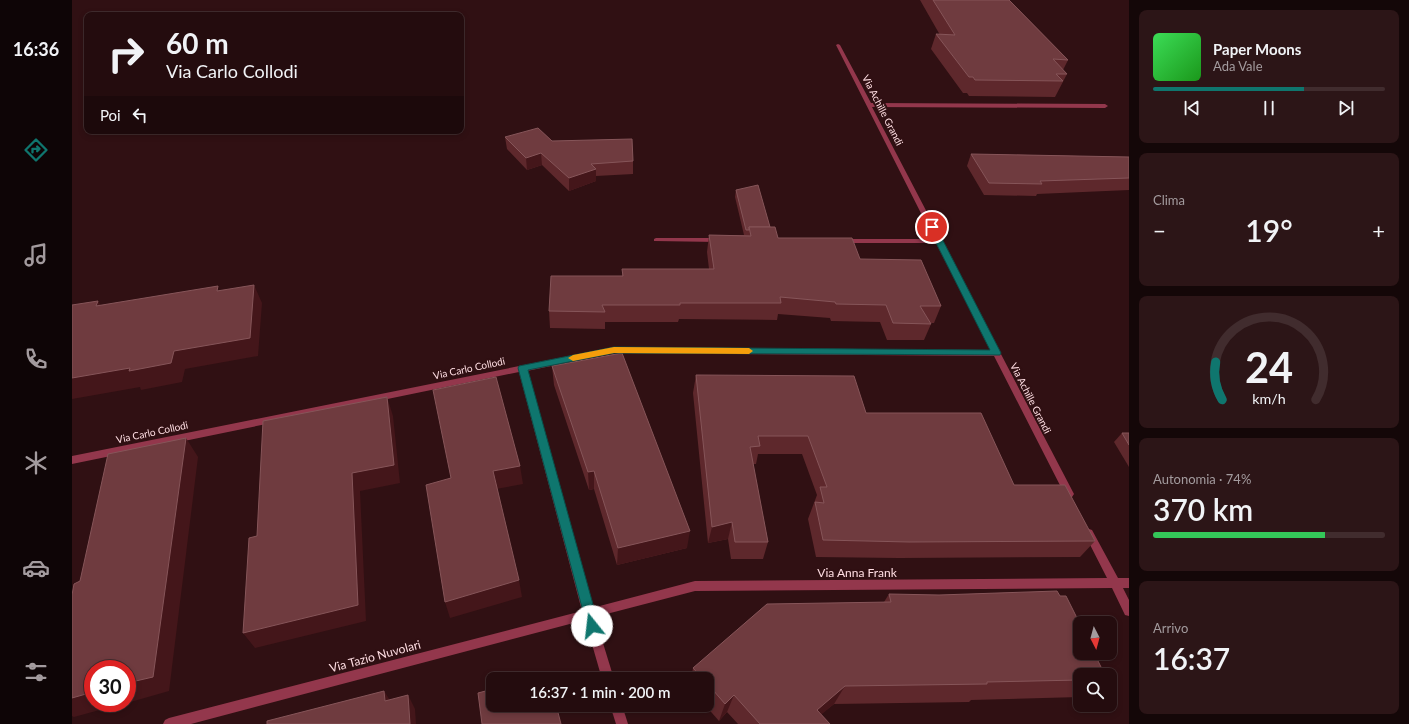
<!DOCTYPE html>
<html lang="it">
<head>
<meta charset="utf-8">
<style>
  :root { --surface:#240c0e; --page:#2c1517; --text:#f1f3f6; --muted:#a39b9e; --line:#412c2e; --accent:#0f766e }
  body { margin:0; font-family:Lato,sans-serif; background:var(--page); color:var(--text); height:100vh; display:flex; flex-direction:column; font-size:15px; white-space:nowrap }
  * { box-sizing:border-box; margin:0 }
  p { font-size:13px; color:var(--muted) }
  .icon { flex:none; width:22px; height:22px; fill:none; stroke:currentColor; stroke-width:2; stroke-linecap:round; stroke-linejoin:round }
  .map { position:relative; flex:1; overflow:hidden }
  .sheet { display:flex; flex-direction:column; gap:10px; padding:10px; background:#140708; width:280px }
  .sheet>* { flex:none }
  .banner { position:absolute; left:12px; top:12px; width:380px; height:122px; border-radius:8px; box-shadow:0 2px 6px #0003,0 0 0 1px var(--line); background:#240c0e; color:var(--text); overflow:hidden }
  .needle { width:26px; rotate:174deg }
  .fabs { position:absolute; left:1001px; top:616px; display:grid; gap:8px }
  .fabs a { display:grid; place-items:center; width:44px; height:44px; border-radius:8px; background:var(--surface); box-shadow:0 2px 6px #0003,0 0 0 1px var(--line); font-size:20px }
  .speed { position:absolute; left:12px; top:660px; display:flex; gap:8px; font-size:20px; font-weight:700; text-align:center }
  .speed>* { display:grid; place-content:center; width:52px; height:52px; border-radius:50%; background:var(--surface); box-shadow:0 2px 6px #0003,0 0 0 1px var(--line); line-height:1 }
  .speed .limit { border:6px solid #d22; background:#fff; color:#111 }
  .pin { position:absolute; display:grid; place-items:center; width:34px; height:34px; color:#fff; margin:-17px; border:2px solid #fff; border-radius:50%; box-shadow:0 1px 4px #0007 }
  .me { position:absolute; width:44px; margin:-22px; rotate:344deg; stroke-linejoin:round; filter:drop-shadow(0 0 3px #0008) }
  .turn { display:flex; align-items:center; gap:14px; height:84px; padding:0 16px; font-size:18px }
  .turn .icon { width:52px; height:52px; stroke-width:2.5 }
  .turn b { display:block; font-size:28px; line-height:34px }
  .then { display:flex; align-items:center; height:38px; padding:0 16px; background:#0003; gap:8px; font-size:15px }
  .big { font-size:30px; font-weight:600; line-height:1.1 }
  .sheet .card { flex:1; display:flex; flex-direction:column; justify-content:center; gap:6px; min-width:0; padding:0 14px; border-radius:8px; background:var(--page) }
  .sheet .dial { align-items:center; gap:0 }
  .dial svg { height:104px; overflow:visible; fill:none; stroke:var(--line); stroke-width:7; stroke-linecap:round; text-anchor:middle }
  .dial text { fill:var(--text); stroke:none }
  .song { display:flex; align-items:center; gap:12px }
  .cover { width:48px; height:48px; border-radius:6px; background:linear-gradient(135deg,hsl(130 70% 55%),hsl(120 70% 35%)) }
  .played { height:4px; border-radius:2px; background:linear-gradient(90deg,var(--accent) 65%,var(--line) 65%) }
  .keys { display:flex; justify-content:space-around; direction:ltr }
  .heat { display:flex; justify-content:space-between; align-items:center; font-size:22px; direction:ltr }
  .charge { height:6px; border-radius:3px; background:linear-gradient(90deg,#34c759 74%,var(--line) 0) }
  .trip { position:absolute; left:414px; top:672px; width:228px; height:40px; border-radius:8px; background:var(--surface); box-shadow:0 2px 6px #0003,0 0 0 1px var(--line); font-weight:600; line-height:40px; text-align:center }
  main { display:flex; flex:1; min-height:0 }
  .tab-bar { display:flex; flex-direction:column; width:72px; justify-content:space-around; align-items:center; background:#0e0506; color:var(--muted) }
  .tab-bar .icon { width:28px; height:28px }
  .tab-bar .on { color:var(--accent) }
  .tab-bar b { font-size:18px; color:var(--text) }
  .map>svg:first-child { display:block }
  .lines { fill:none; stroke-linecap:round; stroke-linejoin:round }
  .street { fill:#93374c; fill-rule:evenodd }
  .wall { fill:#5e282c }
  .shaded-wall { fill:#44161a }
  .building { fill:#6f3b3f; stroke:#865559 }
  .route { fill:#0f766e; stroke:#0a4d48 }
  .slow { fill:#f59e0b }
  .labels { text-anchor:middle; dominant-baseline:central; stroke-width:4; stroke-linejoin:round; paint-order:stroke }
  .street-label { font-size:10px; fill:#ffdee3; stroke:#301013 }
  .near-street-label { font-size:12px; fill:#ffdee3; stroke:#301013 }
</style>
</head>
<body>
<main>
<nav class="tab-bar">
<b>16:36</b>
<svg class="icon on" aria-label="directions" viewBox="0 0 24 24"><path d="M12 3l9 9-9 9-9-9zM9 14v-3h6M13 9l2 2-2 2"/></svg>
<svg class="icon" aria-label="music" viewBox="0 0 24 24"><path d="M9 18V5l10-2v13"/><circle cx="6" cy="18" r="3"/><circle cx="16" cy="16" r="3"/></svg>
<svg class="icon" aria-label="phone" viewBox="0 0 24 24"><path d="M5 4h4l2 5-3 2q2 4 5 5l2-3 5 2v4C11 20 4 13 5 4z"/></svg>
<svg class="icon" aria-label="climate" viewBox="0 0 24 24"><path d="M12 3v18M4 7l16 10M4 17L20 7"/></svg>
<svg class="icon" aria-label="car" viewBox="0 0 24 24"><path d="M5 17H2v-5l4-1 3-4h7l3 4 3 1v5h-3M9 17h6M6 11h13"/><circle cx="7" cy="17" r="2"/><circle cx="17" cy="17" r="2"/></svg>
<svg class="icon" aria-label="filters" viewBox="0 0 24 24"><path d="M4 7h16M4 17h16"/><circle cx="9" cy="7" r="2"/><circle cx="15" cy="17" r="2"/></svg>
</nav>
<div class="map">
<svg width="1057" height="724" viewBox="0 0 1057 724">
  <rect width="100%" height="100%" fill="#301013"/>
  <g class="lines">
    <!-- street -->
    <g class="street">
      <path d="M766,44L768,45L799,103L1033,104L1036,106L1033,108L800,107L1002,494L1000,497L997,498L994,497L922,356L542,353L455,371L520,608L623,581L1035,578L1012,533L1014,530L1017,529L1020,530L1046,578H1057V588H1051L1057,600V616L1053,615L1040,588L623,591L523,617L542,679H530L513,620L119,724H91L93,720L97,718L510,611L447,372L0,464V456L542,347L919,350L864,243H772L769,241L772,239H862L764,45Z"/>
      <path d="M584,238H646L649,240L646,242L582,241V239Z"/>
      <path d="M538,705H550L556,724H544Z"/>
    </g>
  </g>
  <!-- wall -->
  <g class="wall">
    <path d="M848,0H937L996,60L991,70L995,74L983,97L897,96L895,93H891L859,49L864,34L868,35Z"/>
    <path d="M433,137L480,141L561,161V174L524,176V181L497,191L470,165L455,170L435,149Z"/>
    <path d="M899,154L1057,157V190L965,194L964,196L912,195L895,166Z"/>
    <path d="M664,190L698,227L706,238L788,259L869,306L862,323H859V324L852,340H815L808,322L759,321L758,318L706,314L705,320L607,319L606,322H533V329L478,328L477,311L550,276V269H637L635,252L637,235H672L663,197Z"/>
    <path d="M480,366L615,548L545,565L522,489L517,490L482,385Z"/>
    <path d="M624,375L794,413L942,485L1023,541L1008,557L827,558L744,557L736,519L745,495L730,454H686L684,464H681L696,542L691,559H659L656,539L636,543L621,393Z"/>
    <path d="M1050,433H1057V467L1042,442Z"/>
    <path d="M817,594L1008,675V697L899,700L897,702L762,704L749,714L758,724H666L655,712L647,721L633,705H635V679H619L621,668L812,602Z"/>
  </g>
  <!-- shaded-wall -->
  <g class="shaded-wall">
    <path d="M469,153L470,165L455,170L454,158Z"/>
    <path d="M524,169V181L497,191V178Z"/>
    <path d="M182,285L190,303L186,356L113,369L110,382L69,390L68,387L0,399V378L102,351Z"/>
    <path d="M26,301L38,319L24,306Z"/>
    <path d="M315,397L321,416L328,483L288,491L294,621L183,648L171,633L280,473Z"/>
    <path d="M114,438L126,457L97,691L55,703V683Z"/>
    <path d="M448,466L451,484L424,489L421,471Z"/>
    <path d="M522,471V489L517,490L516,472Z"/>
    <path d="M660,522L656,539L636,543L640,527Z"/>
    <path d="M618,531L615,548L545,565L546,548Z"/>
    <path d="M447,580L450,597L378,618L373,602Z"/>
    <path d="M773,686L762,704L738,724L745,710Z"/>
    <path d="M312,691L321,705L313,701Z"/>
    <path d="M21,692V703H53L2,717L0,716V698Z"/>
    <path d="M336,695L343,709L344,724H338Z"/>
    <path d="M662,695L655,712L647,721L653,704Z"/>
  </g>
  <!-- building -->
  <g class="building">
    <path d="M861,0H937L996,60L981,59L995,74H984L991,81L903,80L901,77H897L864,34L883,35Z"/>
    <path d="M466,128L480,141L560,139L561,161L519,164L524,169L497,178L469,153L454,158L433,137Z"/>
    <path d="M899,154L1057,157V178L968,181L970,184L917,183Z"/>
    <path d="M686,185L698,227H677V230H674L664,190Z"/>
    <path d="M677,227H703L706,238H780L788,259L849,260L869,306H848L859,324L821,323L814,305L764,304L763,302L708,297L709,303H608V305H530L533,312L477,311L479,276H551L550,269H642L637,235L679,236Z"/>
    <path d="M182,285L178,338L102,351L99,363L57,371L58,368L0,378V305L26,301L24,306L146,286L145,291Z"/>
    <path d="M550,353L618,531L546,548L522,471L516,472L480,366Z"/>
    <path d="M624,375L782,376L794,413H909L942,485H993L1023,541L837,542L751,540L743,502L752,503L748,487H755L736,436H686L688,446L678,447L696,542H663L660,522L640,527Z"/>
    <path d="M424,377L448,466L421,471L447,580L373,602L354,485L379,478L361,390Z"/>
    <path d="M315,397L322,465L280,473L286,605L171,633L177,538L185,536L191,421Z"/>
    <path d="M1050,433H1057V445Z"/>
    <path d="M114,438L81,677L55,683V669H21V692L0,698V595L2,584L8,581L36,454Z"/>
    <path d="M985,591L988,596H994L1008,624V653H1022L1033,675H1008V680L915,682V684L773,686L745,710L758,724H688L662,695L653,704L635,683V679H631L621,668L695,604L819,602L817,594L867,595Z"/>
    <path d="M478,674L479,679H459Z"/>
    <path d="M421,689V705H484L489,724H410L406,693Z"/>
    <path d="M312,691L313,701L336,695L338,724H195V721Z"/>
  </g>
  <!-- route -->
  <path class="route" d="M860,225L864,227L929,353L928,355L542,353L456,370L527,626L525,630L520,632L516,630L446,368L447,366L542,347L918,350L856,227Z"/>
  <!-- slow -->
  <path class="slow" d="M542,347L677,348L681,351L677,354L542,353L501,361L496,358L501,355Z"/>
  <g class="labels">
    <!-- street labels -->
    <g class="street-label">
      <text transform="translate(811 110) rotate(63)">Via Achille Grandi</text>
      <text transform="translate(397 368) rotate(-12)">Via Carlo Collodi</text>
      <text transform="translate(959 398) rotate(63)">Via Achille Grandi</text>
      <text transform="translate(80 432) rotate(-12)">Via Carlo Collodi</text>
    </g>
    <!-- near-street labels -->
    <g class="near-street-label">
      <text x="785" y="572">Via Anna Frank</text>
      <text transform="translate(303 656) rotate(-15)">Via Tazio Nuvolari</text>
    </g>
  </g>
</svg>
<div class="fabs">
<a><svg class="needle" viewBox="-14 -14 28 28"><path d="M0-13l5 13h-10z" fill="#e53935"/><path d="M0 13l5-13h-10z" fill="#a39b9e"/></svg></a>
<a><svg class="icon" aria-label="search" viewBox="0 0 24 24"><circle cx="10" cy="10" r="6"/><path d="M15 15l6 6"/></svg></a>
</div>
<div class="speed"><div class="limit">30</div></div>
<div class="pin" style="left:860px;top:227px;background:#d93025"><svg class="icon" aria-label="arrive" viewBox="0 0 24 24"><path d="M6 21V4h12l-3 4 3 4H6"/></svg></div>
<svg class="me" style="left:520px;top:626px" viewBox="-20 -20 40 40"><circle r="19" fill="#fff"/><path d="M0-13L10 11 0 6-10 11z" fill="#0f766e"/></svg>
<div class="trip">16:37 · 1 min · 200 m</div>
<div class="banner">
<div class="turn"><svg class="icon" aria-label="right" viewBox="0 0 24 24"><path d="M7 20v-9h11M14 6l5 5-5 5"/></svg><div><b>60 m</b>Via Carlo Collodi</div></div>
<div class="then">Poi<svg class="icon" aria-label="left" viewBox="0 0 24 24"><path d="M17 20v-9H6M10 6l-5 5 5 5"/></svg></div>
</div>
</div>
<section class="sheet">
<div class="card">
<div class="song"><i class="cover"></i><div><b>Paper Moons</b><p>Ada Vale</p></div></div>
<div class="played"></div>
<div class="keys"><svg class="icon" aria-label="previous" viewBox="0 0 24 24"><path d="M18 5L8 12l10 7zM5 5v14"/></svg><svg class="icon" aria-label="pause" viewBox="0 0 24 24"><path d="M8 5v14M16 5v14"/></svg><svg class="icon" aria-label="next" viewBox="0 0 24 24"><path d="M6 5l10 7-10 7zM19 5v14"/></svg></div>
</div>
<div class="card"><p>Clima</p>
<div class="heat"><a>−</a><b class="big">19°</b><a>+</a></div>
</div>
<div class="card dial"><svg viewBox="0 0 100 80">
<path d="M14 69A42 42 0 1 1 86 69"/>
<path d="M14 69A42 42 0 0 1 9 40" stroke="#0f766e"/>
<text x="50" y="56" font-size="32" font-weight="700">24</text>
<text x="50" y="72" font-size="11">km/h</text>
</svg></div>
<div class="card"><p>Autonomia · 74%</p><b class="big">370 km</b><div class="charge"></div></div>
<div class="card"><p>Arrivo</p><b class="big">16:37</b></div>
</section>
</main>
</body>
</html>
